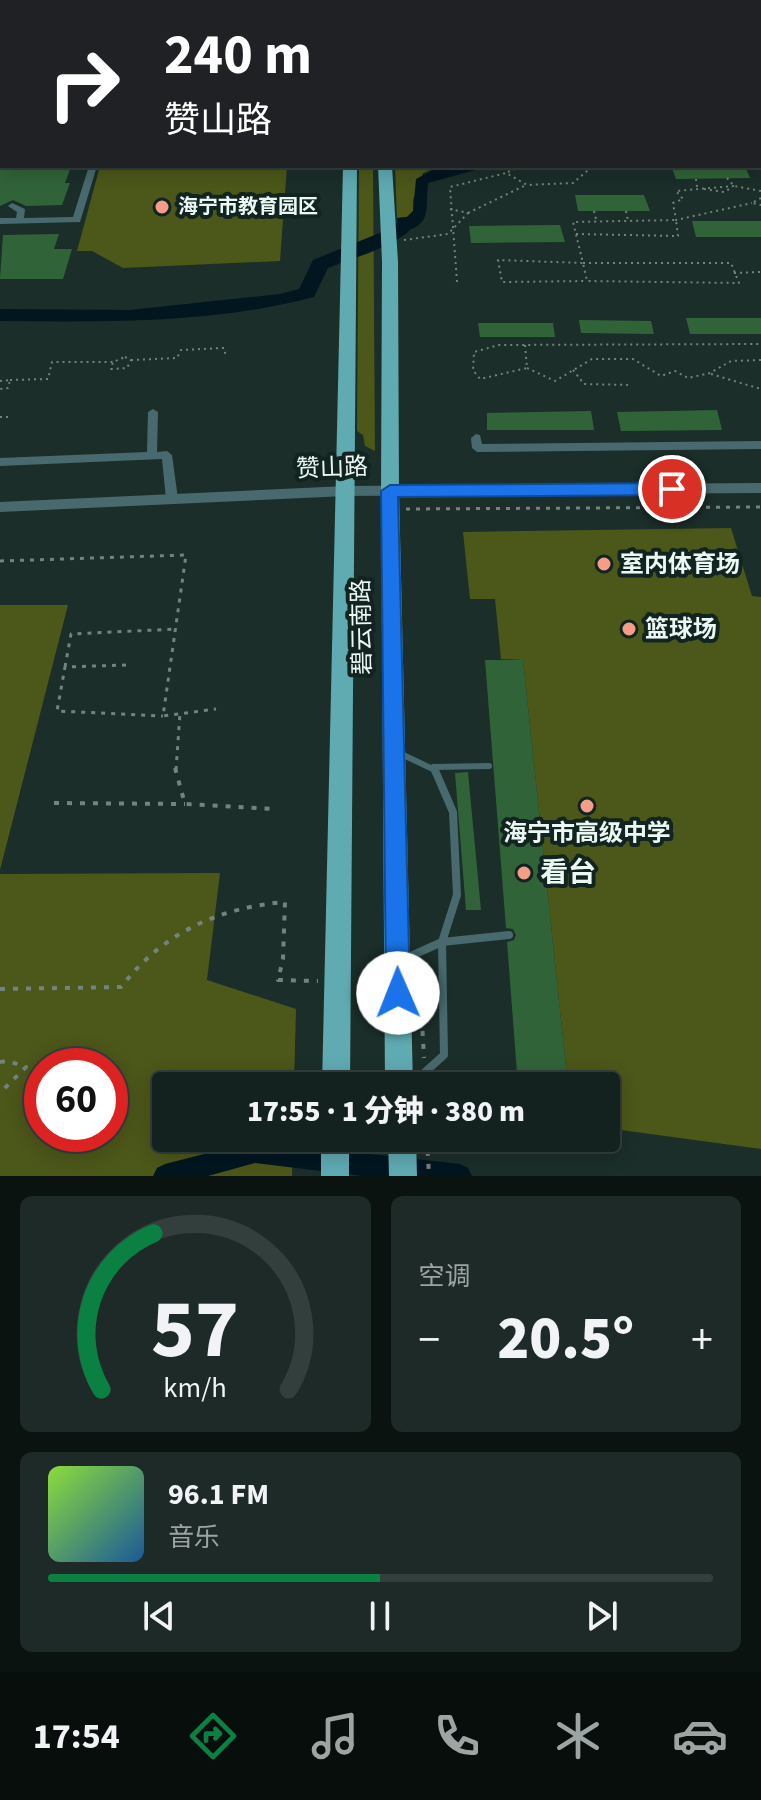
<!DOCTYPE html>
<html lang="zh">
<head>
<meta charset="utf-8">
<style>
  :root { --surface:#14221f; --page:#1d2a28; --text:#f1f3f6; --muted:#9da4a4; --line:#333f3d; --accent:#0b8043 }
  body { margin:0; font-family:"Source Sans 3","Noto Sans SC",sans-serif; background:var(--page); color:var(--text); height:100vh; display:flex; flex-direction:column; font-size:30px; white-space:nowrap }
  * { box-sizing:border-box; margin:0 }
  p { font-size:26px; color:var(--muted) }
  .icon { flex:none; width:44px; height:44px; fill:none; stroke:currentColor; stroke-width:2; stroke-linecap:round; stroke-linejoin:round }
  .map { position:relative; height:1176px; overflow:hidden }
  .sheet { display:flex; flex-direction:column; gap:20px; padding:20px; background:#0b1311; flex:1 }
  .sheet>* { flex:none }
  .hud { position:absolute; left:0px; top:0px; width:762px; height:168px; box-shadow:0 4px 20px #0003,0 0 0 2px var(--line); background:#202124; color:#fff; overflow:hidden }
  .speed { position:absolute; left:24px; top:1048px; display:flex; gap:16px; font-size:40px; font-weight:700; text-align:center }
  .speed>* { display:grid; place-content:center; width:104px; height:104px; border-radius:50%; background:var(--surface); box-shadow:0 4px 20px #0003,0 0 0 2px var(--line); line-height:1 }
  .speed .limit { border:12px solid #d22; background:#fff; color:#111 }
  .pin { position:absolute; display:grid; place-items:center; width:68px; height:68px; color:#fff; margin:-34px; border:4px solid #fff; border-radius:50%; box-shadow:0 2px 8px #0007 }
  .me { position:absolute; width:88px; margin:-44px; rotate:359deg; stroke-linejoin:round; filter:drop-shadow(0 0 6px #0008) }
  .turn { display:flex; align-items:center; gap:28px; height:168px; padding:0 32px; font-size:36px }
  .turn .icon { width:104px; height:104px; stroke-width:2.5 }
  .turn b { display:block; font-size:56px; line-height:68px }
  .big { font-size:60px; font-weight:800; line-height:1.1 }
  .sheet .card { flex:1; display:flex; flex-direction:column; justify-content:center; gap:12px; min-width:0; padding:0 28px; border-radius:12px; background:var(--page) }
  .sheet .dial { align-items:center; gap:0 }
  .dial svg { height:208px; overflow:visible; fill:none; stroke:var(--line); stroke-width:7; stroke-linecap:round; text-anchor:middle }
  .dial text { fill:var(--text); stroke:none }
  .song { display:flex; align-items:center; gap:24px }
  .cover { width:96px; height:96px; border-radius:12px; background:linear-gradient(135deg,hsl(90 70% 55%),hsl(210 70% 35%)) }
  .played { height:8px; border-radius:4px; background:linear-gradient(90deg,var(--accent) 50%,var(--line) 50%) }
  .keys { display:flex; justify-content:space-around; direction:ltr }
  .heat { display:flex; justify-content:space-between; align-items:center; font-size:44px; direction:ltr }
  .sheet .tiles { flex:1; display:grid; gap:20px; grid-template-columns:1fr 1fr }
  .card:last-child { grid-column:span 2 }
  .trip { position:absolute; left:152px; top:1072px; width:468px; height:80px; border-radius:8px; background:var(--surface); box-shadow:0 4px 20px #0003,0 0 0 2px var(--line); font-weight:800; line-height:80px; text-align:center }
  .menu { display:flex; height:128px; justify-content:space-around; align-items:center; background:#080e0c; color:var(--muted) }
  .menu .icon { width:56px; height:56px }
  .menu .current { color:var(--accent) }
  .menu b { font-size:36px; color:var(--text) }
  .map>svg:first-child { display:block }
  .green { fill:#4c571a; fill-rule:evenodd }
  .water { fill:#021620 }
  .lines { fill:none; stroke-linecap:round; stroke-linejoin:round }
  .canal { fill:#021620; fill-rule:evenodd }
  .river { fill:#021620; fill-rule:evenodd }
  .building { fill:#316339 }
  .path-far2 { stroke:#73837e; stroke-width:2; stroke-dasharray:2 4; stroke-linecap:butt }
  .path-far1 { stroke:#73837e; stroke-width:3; stroke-dasharray:4 6; stroke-linecap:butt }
  .path { stroke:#73837e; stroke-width:4; stroke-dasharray:5 8; stroke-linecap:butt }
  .service-far1 { stroke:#486a6e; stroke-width:6 }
  .service { stroke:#486a6e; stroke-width:8 }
  .minor { fill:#486a6e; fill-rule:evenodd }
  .tertiary { fill:#486a6e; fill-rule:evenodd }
  .primary { fill:#60aab2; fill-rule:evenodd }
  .route { fill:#1a73e8; stroke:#114b97; stroke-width:2 }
  .poi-dot { fill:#f49e89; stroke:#122420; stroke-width:3 }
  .labels { text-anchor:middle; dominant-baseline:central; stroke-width:8; stroke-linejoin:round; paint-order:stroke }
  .far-poi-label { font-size:20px; font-weight:bold; fill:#ecf8f4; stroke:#122420; text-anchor:start }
  .street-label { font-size:24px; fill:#ecf8f4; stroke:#122420 }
  .poi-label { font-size:24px; font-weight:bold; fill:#ecf8f4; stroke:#122420; text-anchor:start }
  .near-poi-label { font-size:28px; font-weight:bold; fill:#ecf8f4; stroke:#122420; text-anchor:start }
</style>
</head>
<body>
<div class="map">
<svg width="761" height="1176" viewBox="0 0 761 1176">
  <rect width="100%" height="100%" fill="#1b2e29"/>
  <!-- green -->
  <g class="green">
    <path d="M100,166H287L280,261L123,268L92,251H77Z"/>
    <path d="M359,166H373L375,451L365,446L363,435L357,431Z"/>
    <path d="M395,166H440L423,173L413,200V211L407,217L397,218Z"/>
    <path d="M731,528L752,596L761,597V1149L606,1128V1086H568L523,660L501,659L495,599H470L463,532Z"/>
    <path d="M0,605H68L0,870Z"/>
    <path d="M220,873L207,980L296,1009L294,1086H166V1138H293L292,1176H0V874ZM42,1066H110V1134H42Z"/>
  </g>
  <!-- water -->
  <path class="water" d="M440,166H490L428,183C425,210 433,227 399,232L397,218L407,217L413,211L416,179Z"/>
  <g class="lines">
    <!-- canal -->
    <path class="canal" d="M255,1141L460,1164L468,1168L472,1176H362L255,1163L208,1176H153L157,1168L165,1164Z"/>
    <!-- river -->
    <path class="river" d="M409,216L416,218L418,222C398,247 357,256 328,268L314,297C212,324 104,322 0,321V309L130,310L280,294L299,289L313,260L382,232Z"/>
  </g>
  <!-- building -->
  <g class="building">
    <path d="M671,166H745L750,178L676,179Z"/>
    <path d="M0,167H71L65,183H70L62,205L26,206L13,200L0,206Z"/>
    <path d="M575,195H644L650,211H578Z"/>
    <path d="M692,221H761V237H696Z"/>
    <path d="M560,225L565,242L471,243L469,226Z"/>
    <path d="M59,234L54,249H72L63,279H0L3,235Z"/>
    <path d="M686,318H761V334H690Z"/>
    <path d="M579,320L651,321L654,334L581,333Z"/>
    <path d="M478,323H553L555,337H480Z"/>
    <path d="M717,410L722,430L621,431L617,412Z"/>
    <path d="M591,411L594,430H487V413Z"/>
    <path d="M485,660H523L568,1086H518L507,942L514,940L516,935L513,929L506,928Z"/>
    <path d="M468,772L481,910H466L455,773Z"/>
  </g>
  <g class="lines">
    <!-- path-far2 -->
    <g class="path-far2">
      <path d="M547,2L571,0"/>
      <path d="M0,91L2,88"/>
      <path d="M508,172L522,166"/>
      <path d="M727,178L734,186L761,191"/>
      <path d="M696,179L697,187"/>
      <path d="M734,186L676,191L683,199L673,203L676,220L752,203"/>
      <path d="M704,189L724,192L731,188"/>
      <path d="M761,198L752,203L761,205"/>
      <path d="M594,211L596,219"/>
      <path d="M626,211L628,221"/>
      <path d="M468,213L526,185"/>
      <path d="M576,234L678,236L676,220L573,222L583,263L498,260L502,282L587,281"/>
      <path d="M404,240L448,234L468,213L450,209"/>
      <path d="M583,263H731L739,283L587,281Z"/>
      <path d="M734,273L761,272"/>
      <path d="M457,282L450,187L506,173L527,185L573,183L593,166"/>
      <path d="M525,345L527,368L480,379L473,370L474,352L499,345L761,344"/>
      <path d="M125,357L131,360L127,368L111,369L113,362Z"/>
      <path d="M131,360L177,358L181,350L224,348L226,357"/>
      <path d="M527,368L555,381L592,359H633L661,376L675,371L688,378L710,373L731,361L761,360"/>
      <path d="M573,370L584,384L628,385"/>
      <path d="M711,374L761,389"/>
      <path d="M10,380L48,379L52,362H113"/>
      <path d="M0,381L10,380L8,388L0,389"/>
      <path d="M0,417H12"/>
    </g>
    <!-- path-far1 -->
    <g class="path-far1">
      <path d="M406,509L761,507"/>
      <path d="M0,561L186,555L163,716L216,709"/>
      <path d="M126,665L65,667L57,711L163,716"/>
      <path d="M65,667L71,634L176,629"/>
      <path d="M176,770L180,713"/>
    </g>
    <!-- path -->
    <g class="path">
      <path d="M175,768L185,804L273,809"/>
      <path d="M54,803L185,804"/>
      <path d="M419,966L424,1058"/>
      <path d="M0,989L121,987C163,933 217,908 285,902L283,959L278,980L318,981"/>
      <path d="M0,1062L8,1061L26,1067L0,1093"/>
      <path d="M427,1138L429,1176"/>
    </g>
    <!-- service-far1 -->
    <g class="service-far1">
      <path d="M399,753L435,770"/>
      <path d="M434,767L489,766"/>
    </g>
    <!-- service -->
    <g class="service">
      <path d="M404,959L442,942L509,935"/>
      <path d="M402,1086L424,1073L444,1055L442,942L457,895L453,812L434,768"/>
    </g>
    <!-- minor -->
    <g class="minor">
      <path d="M138,0H144L143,2H137Z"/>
      <rect x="0" y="36" width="2" height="4"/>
      <rect x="0" y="67" width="2" height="4"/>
      <path d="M89,166H97L80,222L0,224V218H16L17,212L8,206L12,203L25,209L24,218L73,217Z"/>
      <path d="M153,409L158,412L157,452L167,451L172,455L178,499L176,502H168L166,499L162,459L0,466V458L147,452L148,412Z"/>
      <path d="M476,434L480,435L482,444L761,441V449L477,452L472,448L471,438Z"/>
    </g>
    <!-- tertiary -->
    <path class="tertiary" d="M761,483V493L346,496L0,512V502L346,486Z"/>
    <!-- primary -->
    <g class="primary">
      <rect x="347" y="0" width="12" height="2"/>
      <rect x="375" y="0" width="12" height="2"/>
      <path d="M343,166H357L350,1086H322Z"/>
      <path d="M378,166H392L398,262L399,491L413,1086H385L381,491L382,262Z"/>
      <rect x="321" y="1138" width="28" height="38"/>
      <path d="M388,1138H416L417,1176H389Z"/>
    </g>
  </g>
  <!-- route -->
  <path class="route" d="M672,483L681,489L672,495L398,497L410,993L406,1001L398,1005L389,1001L386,993L381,491L390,485Z"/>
  <!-- markers -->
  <g class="poi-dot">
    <circle cx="162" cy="207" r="8"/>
    <circle cx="604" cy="564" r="8"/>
    <circle cx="629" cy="629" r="8"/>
    <circle cx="587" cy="806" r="8"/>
    <circle cx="524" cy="873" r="8"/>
  </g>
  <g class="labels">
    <!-- far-poi labels -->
    <g class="far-poi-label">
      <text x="178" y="207">海宁市教育园区</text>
    </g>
    <!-- street labels -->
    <g class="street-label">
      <text transform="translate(332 468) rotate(-2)">赞山路</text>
      <text transform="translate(362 627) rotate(-91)">碧云南路</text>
    </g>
    <!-- poi labels -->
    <g class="poi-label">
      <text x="620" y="564">室内体育场</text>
      <text x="645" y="629">篮球场</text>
      <text x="587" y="833" text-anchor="middle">海宁市高级中学</text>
    </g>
    <!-- near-poi labels -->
    <g class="near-poi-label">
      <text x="540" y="873">看台</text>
    </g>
  </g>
</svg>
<div class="speed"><div class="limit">60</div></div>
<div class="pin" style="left:672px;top:489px;background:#d93025"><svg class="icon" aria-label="arrive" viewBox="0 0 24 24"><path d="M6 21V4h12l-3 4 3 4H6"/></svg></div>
<svg class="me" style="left:398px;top:993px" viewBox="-20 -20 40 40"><circle r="19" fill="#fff"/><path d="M0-13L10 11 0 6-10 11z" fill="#1a73e8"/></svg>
<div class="trip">17:55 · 1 分钟 · 380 m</div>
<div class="hud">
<div class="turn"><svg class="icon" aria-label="right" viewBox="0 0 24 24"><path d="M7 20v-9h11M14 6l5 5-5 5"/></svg><div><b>240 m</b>赞山路</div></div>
</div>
</div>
<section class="sheet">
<div class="tiles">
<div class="card dial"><svg viewBox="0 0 100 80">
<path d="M14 69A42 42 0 1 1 86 69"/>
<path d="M14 69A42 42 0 0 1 34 9" stroke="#0b8043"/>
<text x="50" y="56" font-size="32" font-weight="700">57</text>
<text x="50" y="72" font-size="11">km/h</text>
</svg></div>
<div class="card"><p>空调</p>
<div class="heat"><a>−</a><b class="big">20.5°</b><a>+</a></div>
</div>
<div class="card">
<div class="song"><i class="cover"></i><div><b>96.1 FM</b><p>音乐</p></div></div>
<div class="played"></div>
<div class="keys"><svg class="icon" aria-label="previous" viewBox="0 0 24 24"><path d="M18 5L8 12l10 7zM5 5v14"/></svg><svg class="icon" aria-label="pause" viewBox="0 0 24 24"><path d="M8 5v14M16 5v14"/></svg><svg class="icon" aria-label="next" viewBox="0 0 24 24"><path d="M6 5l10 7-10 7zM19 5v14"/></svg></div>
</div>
</div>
</section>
<nav class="menu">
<b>17:54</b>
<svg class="icon current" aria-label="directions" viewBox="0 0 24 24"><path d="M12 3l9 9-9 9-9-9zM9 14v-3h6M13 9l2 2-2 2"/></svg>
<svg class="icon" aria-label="music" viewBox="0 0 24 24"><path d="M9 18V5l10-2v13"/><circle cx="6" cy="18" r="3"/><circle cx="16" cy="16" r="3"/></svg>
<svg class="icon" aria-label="phone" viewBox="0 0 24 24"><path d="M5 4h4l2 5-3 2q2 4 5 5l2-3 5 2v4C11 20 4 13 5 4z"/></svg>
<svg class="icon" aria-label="climate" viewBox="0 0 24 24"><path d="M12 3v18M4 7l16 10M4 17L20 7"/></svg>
<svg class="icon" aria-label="car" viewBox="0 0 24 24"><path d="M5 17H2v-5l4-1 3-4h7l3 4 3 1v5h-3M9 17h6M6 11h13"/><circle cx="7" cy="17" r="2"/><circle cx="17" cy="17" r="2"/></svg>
</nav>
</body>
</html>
